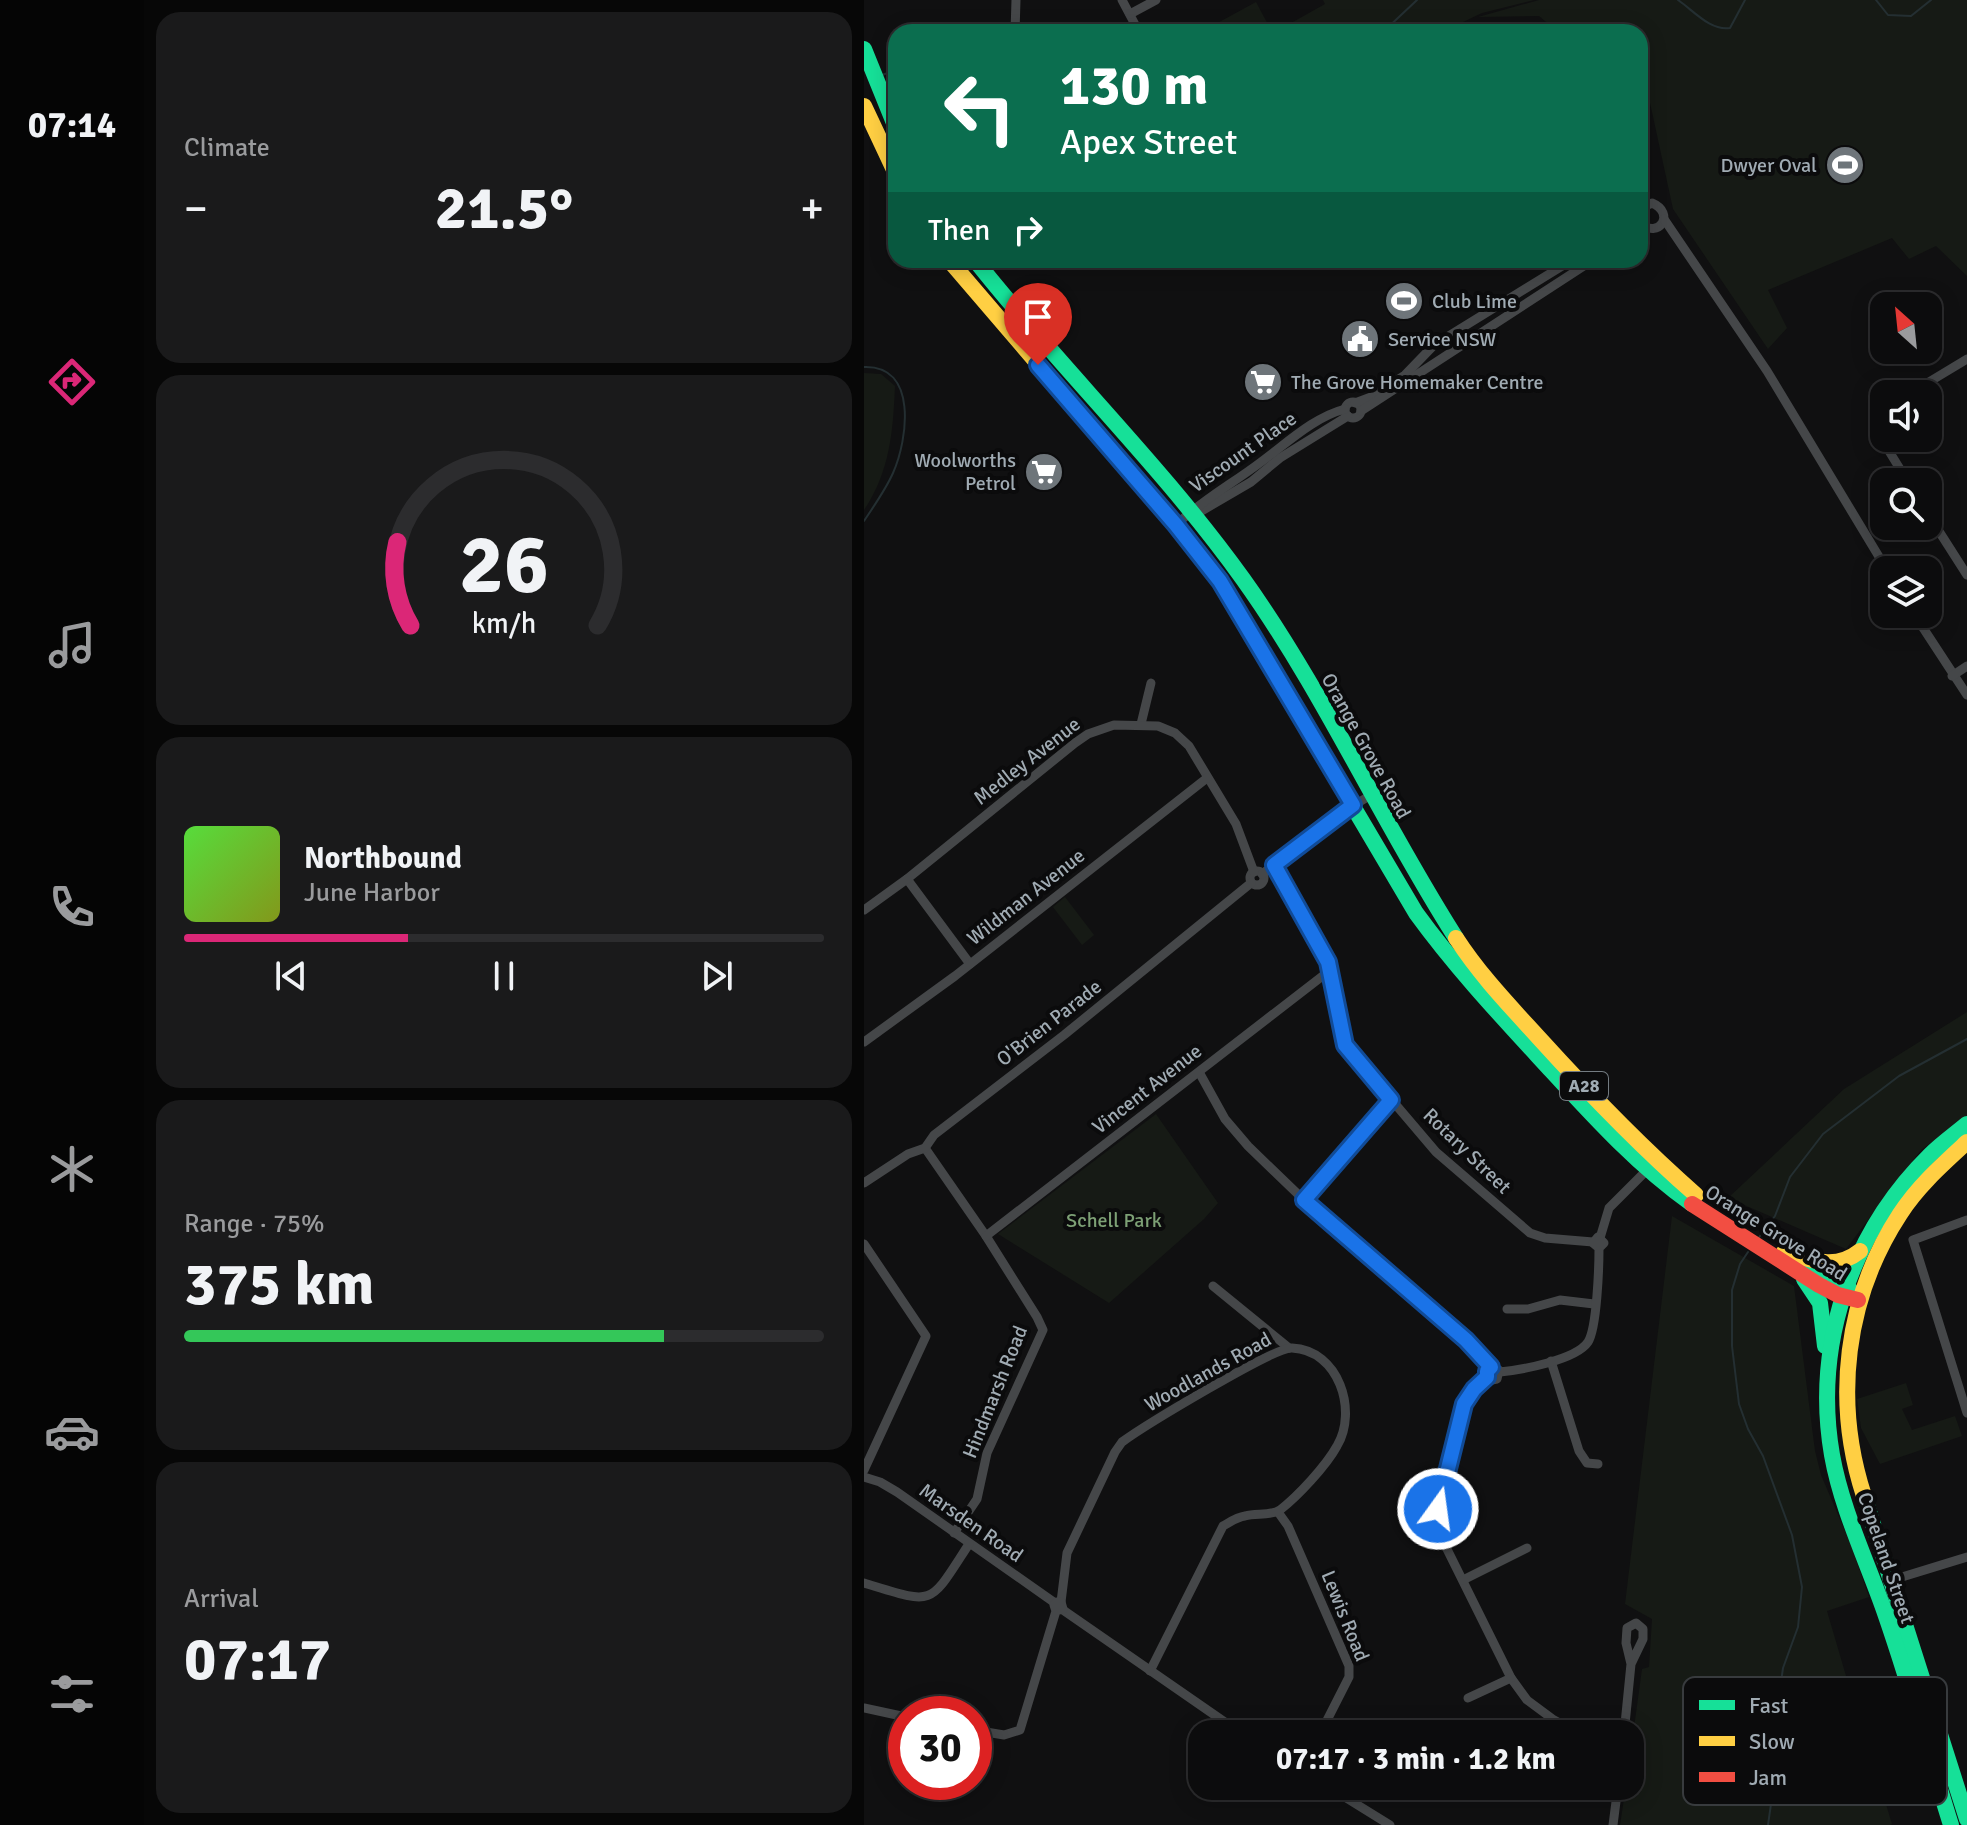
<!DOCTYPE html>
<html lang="en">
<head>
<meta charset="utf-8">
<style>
  :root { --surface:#0c0c0d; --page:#1a1a1b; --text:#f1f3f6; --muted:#9a9b9d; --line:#2c2c2e; --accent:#db2777 }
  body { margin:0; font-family:Signika,sans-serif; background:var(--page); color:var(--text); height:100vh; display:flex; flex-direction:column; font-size:30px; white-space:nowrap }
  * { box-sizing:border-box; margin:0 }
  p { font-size:26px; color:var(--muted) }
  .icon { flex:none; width:44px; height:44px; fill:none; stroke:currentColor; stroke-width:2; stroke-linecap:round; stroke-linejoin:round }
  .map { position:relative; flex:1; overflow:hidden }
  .details { display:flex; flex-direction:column; gap:12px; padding:12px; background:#070707; width:720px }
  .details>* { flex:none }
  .banner { position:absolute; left:24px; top:24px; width:760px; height:244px; border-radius:24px; box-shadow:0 4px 20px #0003,0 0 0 2px var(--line); background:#0b6e4f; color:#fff; overflow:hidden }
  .needle { width:52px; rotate:333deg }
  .controls { position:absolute; left:1006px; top:292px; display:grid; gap:16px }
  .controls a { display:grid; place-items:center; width:72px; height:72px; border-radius:16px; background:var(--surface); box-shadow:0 4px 20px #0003,0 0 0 2px var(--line); font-size:40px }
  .speed { position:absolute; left:24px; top:1696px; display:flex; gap:16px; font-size:40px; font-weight:700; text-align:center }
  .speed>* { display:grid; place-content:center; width:104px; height:104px; border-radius:50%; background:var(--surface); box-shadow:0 4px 20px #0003,0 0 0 2px var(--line); line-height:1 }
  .speed .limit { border:12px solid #d22; background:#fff; color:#111 }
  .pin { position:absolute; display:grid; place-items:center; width:68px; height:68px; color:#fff; margin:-82px -34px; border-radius:50% 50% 50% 0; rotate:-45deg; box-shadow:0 0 8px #0007 }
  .pin .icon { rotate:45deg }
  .me { position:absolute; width:88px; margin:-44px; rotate:14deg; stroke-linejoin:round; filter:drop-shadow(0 0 6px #0008) }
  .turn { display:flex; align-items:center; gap:28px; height:168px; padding:0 40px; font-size:36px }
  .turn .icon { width:104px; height:104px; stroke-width:2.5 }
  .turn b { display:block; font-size:56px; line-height:68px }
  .then { display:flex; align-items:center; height:76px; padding:0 40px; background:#0003; gap:16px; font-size:30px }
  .big { font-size:60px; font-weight:700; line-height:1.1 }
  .details .widget { flex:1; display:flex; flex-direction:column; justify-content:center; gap:12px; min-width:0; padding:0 28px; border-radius:24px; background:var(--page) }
  .details .dial { align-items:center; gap:0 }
  .dial svg { height:208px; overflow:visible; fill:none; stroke:var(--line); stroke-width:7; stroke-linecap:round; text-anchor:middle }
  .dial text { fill:var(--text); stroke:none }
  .song { display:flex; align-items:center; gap:24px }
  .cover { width:96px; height:96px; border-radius:12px; background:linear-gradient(135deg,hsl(110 70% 55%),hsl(70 70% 35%)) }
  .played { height:8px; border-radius:4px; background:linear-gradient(90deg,var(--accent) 35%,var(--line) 35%) }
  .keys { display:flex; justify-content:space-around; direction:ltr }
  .heat { display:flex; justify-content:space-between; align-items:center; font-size:44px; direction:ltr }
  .charge { height:12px; border-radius:6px; background:linear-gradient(90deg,#34c759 75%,var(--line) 0) }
  .trip { position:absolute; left:324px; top:1720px; width:456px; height:80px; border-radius:24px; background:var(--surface); box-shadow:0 4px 20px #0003,0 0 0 2px var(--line); font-weight:700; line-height:80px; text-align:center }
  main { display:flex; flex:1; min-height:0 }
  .tabs { display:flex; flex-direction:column; width:144px; justify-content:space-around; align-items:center; background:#050505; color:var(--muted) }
  .tabs .icon { width:56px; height:56px }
  .tabs .selected { color:var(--accent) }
  .tabs b { font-size:36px; color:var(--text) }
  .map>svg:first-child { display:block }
  .green { fill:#161a15 }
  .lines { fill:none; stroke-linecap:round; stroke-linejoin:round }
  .stream { stroke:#242f32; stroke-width:2 }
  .street { stroke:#454749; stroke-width:9 }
  .fast { stroke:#16e098; stroke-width:16 }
  .slow { stroke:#ffcf43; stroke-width:16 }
  .jam { stroke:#f24e42; stroke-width:16 }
  .route-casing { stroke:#114b97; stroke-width:20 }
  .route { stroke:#1a73e8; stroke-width:14 }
  .labels { text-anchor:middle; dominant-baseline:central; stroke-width:8; stroke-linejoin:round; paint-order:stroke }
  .shield { fill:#0b0b0c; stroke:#737b81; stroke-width:2 }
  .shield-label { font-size:18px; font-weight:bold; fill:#a0abb3 }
  .poi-label { font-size:20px; fill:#a0abb3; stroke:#0b0b0c; text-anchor:start }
  .street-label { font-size:20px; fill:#a0abb3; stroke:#0b0b0c }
  .park-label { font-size:20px; fill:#7da075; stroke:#0b0b0c }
  .key { fill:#0b0b0c; stroke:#383b3e; stroke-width:2 }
  .key-label { font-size:22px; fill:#a0abb3 }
</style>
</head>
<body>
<main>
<nav class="tabs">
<b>07:14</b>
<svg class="icon selected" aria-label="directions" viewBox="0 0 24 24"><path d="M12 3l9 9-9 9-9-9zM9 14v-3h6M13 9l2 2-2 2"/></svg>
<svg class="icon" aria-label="music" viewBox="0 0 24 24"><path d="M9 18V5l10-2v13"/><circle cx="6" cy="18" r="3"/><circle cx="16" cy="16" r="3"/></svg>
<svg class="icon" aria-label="phone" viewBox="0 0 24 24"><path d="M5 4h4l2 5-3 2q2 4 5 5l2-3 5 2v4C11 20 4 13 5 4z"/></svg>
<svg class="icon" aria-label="climate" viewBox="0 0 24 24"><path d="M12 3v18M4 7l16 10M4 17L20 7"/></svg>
<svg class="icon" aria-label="car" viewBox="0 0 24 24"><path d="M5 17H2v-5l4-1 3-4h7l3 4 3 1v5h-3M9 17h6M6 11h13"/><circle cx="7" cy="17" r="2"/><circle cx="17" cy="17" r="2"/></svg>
<svg class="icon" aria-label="filters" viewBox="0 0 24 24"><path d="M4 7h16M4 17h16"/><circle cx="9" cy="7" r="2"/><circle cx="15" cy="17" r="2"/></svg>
</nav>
<section class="details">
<div class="widget"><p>Climate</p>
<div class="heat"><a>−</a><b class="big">21.5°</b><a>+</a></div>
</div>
<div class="widget dial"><svg viewBox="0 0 100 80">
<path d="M14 69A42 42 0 1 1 86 69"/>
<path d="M14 69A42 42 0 0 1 9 37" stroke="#db2777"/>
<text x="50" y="56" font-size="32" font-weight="700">26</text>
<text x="50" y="72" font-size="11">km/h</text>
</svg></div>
<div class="widget">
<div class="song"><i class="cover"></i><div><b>Northbound</b><p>June Harbor</p></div></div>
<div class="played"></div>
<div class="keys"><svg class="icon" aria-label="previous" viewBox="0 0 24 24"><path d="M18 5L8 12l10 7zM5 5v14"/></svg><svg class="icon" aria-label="pause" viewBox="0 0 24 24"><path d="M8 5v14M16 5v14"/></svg><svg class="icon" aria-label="next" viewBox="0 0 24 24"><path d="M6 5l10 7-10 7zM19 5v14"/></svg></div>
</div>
<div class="widget"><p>Range · 75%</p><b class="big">375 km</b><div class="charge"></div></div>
<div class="widget"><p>Arrival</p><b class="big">07:17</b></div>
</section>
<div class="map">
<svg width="1103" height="1825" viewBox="0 0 1103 1825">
  <rect width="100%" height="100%" fill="#101011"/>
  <!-- green -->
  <g class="green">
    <path d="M459,0H670L618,13L578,32H411L461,4Z"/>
    <path d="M675,0H1103V276L1072,246L1045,259L1028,238L904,290L923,328L904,349L809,209L783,89L776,72V32H694L675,16L614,17Z"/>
    <path d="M392,2L408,32H337Z"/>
    <path d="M0,373L17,374L31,386C29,431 26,471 0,510Z"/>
    <path d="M201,897L230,935L218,945L189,907Z"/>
    <path d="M1103,1012V1118L1057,1150L982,1249L864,1198L980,1089Z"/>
    <path d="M292,1114L354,1203L340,1219L245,1303L134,1234Z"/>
    <path d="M808,1216L930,1286L951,1451L957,1475L987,1545L1005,1597L963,1611L985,1686L931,1703L957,1718L966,1743L1000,1732L1028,1824L1026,1825H756L762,1786H766V1757L778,1669L785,1667L788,1619L761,1604Z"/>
    <path d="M1042,1383L1049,1405L1038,1409L1048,1430L1091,1416L1098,1436L1016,1464L997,1428L993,1399Z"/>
  </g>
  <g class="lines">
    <!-- stream -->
    <g class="stream">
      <path d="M814,0C830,11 846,31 866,28L881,0"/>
      <path d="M1012,0L1024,15L1047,16L1067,0"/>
      <path d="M519,32L553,0"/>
      <path d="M18,75L32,70"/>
      <path d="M0,367C54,365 44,439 29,473C22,489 10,506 0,521"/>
      <path d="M893,1240L911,1216L926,1177L959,1134L1035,1076L1103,1039"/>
      <path d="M884,1252L876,1264L868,1290V1346L875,1404L884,1429L899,1456L928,1535L938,1587L934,1627L919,1668L911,1724L912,1769L904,1825"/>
    </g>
    <!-- street -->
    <g class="street">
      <path d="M258,0L275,32"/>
      <path d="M266,14L292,0"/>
      <path d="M151,32L152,0"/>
      <path d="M776,209L788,203C812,213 795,240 776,223"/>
      <path d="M800,219L903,371L1023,570"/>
      <path d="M1045,394L1103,359"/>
      <circle cx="489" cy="410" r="8"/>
      <path d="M491,403L507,397L541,375L570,345L708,260"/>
      <path d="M1020,409L1009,416V425L1044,482"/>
      <path d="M497,411L729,260"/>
      <path d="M1064,514L1103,575"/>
      <path d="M329,516L387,482L416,458L484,416"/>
      <path d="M312,525C338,500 368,484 397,462C423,443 450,417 481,409"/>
      <path d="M1050,614L1103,695"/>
      <path d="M1088,676L1103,666"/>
      <path d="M277,724L287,683"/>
      <path d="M410,865L464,962L481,1045L572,1152L666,1233L681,1238L729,1242"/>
      <circle cx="393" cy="878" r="7"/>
      <path d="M398,874L482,810L507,795"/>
      <path d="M43,879L106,964"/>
      <path d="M0,910L43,879L211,743L224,734L250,725L294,726L311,733L325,746L372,824L390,872"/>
      <path d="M0,1042L91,976L343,778"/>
      <path d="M335,1072L361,1119L384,1146L440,1200L602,1340L627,1367"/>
      <path d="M61,1148L122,1236L173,1317L179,1330L123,1453L113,1499L90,1533"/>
      <path d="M0,1183L44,1154L61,1148L70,1135L200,1035L387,883"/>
      <path d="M440,1200L527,1100"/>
      <path d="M1103,1220L1049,1240L1103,1413"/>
      <path d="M122,1236L465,971"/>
      <path d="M736,1238L745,1208L784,1169"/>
      <path d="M0,1244L62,1336L0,1470"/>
      <path d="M349,1286L425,1348"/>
      <path d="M643,1309H664L696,1300L730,1304"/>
      <path d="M687,1361L715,1451L723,1463L734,1464"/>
      <path d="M636,1372C657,1370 712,1360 724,1342C733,1328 735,1267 735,1248L740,1243L734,1237L729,1243L735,1248"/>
      <path d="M623,1377L628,1380L633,1379L635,1370L629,1367L624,1369C622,1382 604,1393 598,1410L574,1509L577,1537L647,1678L663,1700L690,1720L715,1734"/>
      <path d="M0,1477L16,1482L33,1492L191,1603"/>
      <path d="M414,1512L424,1526L485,1666V1677L456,1734"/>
      <path d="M599,1580L663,1548"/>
      <path d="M1025,1581L1103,1557"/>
      <path d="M0,1583C72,1605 64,1607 105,1544"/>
      <path d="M197,1602L203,1553L251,1452L258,1442C280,1426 410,1347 428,1348C475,1350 494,1411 473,1446C462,1466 434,1496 416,1510C407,1516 392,1513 381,1516C373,1517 366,1522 359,1526L286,1671"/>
      <path d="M199,1610L378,1734"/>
      <path d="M604,1698L647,1678"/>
      <path d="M0,1708L42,1717"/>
      <path d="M110,1730L140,1735L156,1730L192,1611L190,1605L193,1602H197L199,1609L192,1611"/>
      <path d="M760,1734L767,1664L762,1643L763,1628L772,1623L779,1629V1639L767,1664"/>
      <path d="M463,1786L526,1825"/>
      <path d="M749,1825L754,1786"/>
    </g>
    <!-- fast -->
    <g class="fast">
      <path d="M0,49L32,128"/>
      <path d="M111,260C197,369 298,466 379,579C460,692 517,821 592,938"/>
      <path d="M367,600L552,913C592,968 637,1016 683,1066C728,1115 773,1165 828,1204"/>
      <path d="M940,1263L983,1286L994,1300"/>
      <path d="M940,1279L956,1303L961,1346"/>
      <path d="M1000,1496L1103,1819"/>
      <path d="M1087,1825C1065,1755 1046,1685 1022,1616C1004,1563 978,1511 968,1455C949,1345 987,1233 1066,1155C1077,1144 1091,1134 1103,1124"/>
    </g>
    <!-- slow -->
    <g class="slow">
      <path d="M0,106L32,174"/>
      <path d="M85,260L312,525L356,581L367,600"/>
      <path d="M592,938C616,975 645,1005 675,1038C724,1092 776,1146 832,1195"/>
      <path d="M920,1252C948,1260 971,1271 996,1251"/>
      <path d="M1000,1496C969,1401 981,1298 1036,1214C1054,1186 1079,1164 1103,1142"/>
    </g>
    <!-- jam -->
    <path class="jam" d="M828,1204L955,1285L974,1295L994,1300"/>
  </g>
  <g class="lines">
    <!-- route casing -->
    <g class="route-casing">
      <path id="route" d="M174,365L312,525L356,581L489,805L410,865L464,962L481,1045L527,1100L440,1200L602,1340L627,1367L623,1371V1377L610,1389L600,1404L574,1509"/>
    </g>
    <!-- route -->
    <use href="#route" class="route"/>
  </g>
  <!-- icons -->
  <defs>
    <g id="stadium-disc" transform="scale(2)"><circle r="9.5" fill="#6e757a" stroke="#0b0b0c"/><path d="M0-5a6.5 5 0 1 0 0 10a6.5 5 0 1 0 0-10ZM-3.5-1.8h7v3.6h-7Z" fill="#fff"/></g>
    <g id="civic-disc" transform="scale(2)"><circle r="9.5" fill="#6e757a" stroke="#0b0b0c"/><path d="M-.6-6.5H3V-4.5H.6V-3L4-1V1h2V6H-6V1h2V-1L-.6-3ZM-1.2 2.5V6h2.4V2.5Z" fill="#fff"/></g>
    <g id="supermarket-disc" transform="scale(2)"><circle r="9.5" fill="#6e757a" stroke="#0b0b0c"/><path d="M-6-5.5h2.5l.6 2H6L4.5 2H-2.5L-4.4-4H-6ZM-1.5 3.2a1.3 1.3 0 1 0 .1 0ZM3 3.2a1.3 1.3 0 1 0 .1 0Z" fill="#fff"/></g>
  </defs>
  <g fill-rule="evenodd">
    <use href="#stadium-disc" x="981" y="165"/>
    <use href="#stadium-disc" x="540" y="301"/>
    <use href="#civic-disc" x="496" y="339"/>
    <use href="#supermarket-disc" x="399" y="382"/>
    <use href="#supermarket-disc" x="180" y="472"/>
  </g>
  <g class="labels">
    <!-- shield labels -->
    <rect class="shield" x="696" y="1072" width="48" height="28" rx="6"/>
    <g class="shield-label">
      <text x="720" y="1086">A28</text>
    </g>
    <!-- poi labels -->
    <g class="poi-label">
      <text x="953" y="165" text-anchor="end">Dwyer Oval</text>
      <text x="568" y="301">Club Lime</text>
      <text x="524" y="339">Service NSW</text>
      <text x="427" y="382">The Grove Homemaker Centre</text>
      <text x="152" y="460" text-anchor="end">Woolworths<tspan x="152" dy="23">Petrol</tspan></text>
    </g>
    <!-- street labels -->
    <g class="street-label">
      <text transform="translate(379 452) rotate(-35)">Viscount Place</text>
      <text transform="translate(502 746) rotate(61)">Orange Grove Road</text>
      <text transform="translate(163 761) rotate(-38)">Medley Avenue</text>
      <text transform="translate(162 897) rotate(-38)">Wildman Avenue</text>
      <text transform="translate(185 1023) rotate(-38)">O'Brien Parade</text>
      <text transform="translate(283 1089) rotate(-38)">Vincent Avenue</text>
      <text transform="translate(603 1151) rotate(44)">Rotary Street</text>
      <text transform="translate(912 1233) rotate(32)">Orange Grove Road</text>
      <text transform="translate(344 1372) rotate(-29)">Woodlands Road</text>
      <text transform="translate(131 1392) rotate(-68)">Hindmarsh Road</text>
      <text transform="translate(107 1523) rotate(35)">Marsden Road</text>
      <text transform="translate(1022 1558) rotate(71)">Copeland Street</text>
      <text transform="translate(481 1616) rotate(68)">Lewis Road</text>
    </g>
    <!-- park labels -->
    <g class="park-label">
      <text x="250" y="1220">Schell Park</text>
    </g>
  </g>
  <!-- legend -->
  <rect x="819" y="1677" width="264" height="128" rx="12" class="key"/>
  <rect x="835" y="1700" width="36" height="10" fill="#16e098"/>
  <rect x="835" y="1736" width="36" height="10" fill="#ffcf43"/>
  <rect x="835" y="1772" width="36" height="10" fill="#f24e42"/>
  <g class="key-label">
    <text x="885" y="1713">Fast</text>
    <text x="885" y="1749">Slow</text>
    <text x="885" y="1785">Jam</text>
  </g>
</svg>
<div class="controls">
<a><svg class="needle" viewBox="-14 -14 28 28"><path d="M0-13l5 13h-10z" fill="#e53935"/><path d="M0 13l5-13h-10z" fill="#9a9b9d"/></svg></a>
<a><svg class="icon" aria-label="sound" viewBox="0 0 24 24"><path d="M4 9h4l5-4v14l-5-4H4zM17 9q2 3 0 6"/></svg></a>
<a><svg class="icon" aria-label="search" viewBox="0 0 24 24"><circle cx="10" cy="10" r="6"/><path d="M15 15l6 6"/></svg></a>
<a><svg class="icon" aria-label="layers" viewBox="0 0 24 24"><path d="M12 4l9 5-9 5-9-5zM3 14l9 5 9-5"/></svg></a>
</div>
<div class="speed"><div class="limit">30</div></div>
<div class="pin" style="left:174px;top:365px;background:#d93025"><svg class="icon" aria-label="arrive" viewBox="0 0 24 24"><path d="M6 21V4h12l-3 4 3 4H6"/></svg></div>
<svg class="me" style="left:574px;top:1509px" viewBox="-20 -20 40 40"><circle r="17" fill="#1a73e8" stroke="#fff" stroke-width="3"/><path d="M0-11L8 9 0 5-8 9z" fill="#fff"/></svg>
<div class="trip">07:17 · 3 min · 1.2 km</div>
<div class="banner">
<div class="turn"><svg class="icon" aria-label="left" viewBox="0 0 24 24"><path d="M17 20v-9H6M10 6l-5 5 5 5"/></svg><div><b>130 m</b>Apex Street</div></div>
<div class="then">Then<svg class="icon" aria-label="right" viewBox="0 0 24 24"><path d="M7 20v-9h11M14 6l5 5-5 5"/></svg></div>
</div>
</div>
</main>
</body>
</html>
